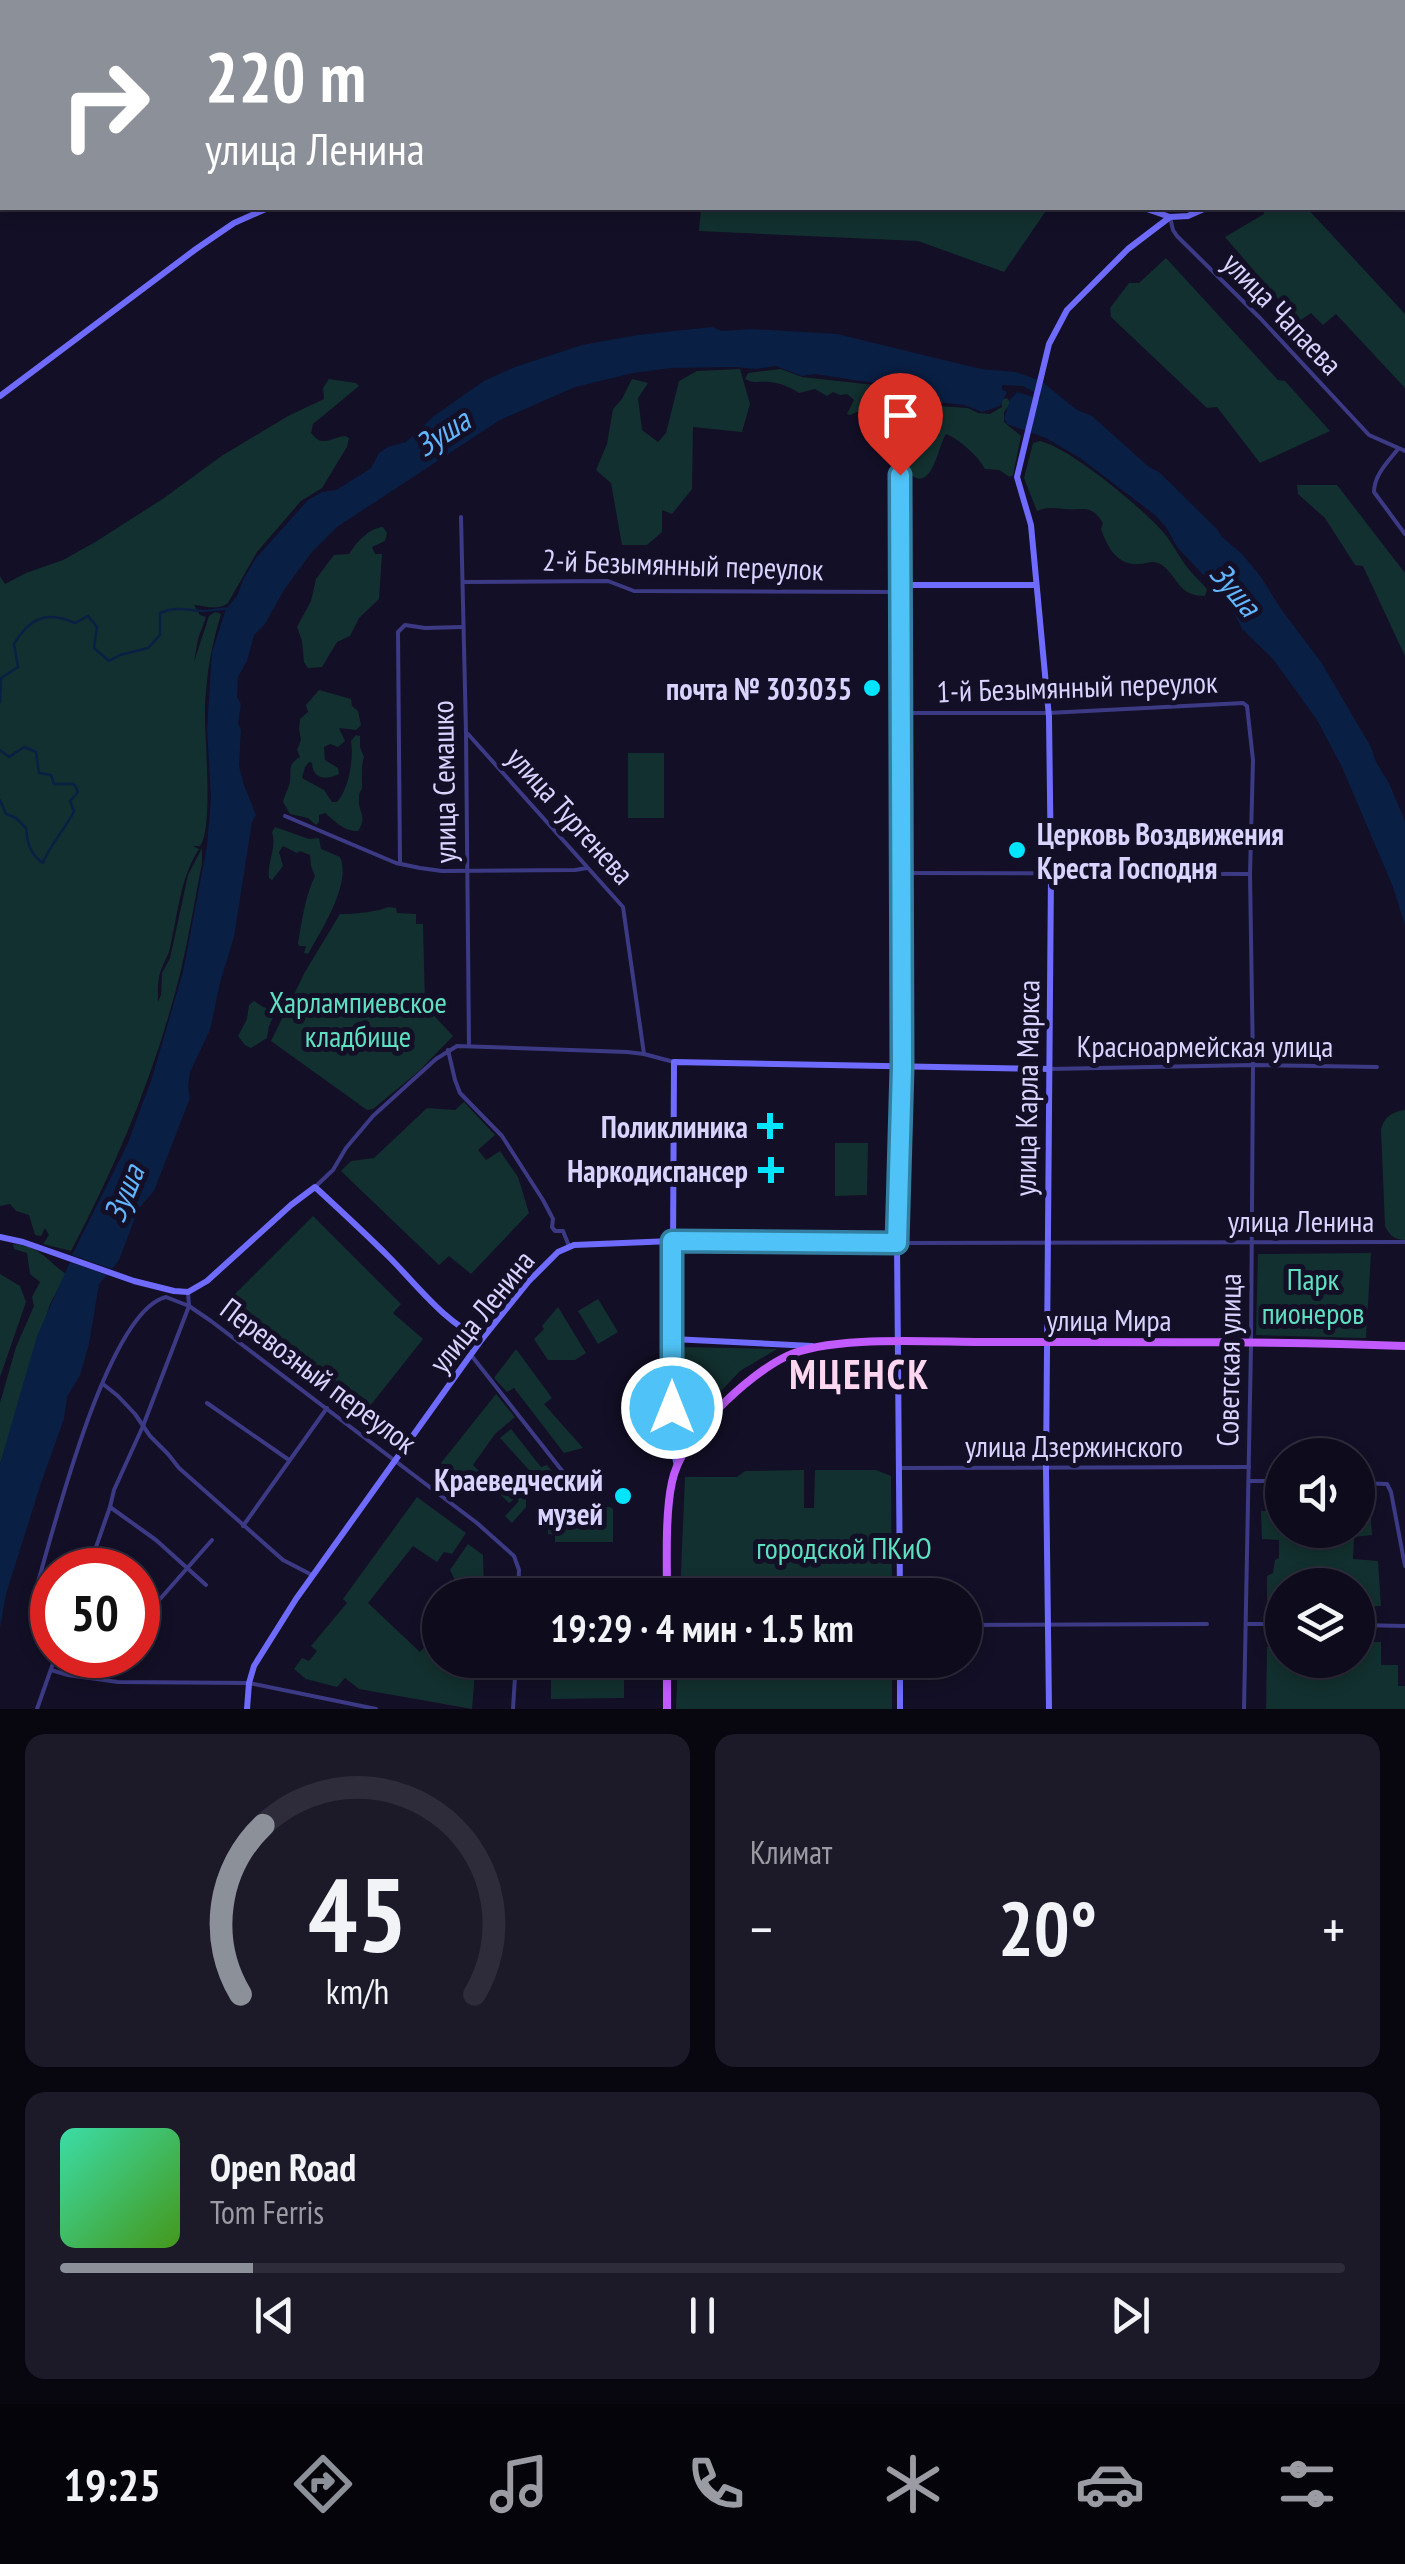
<!DOCTYPE html>
<html lang="ru">
<head>
<meta charset="utf-8">
<style>
  :root { --surface:#0e0b1c; --page:#1c1929; --text:#f1f3f6; --muted:#9b9ba3; --line:#2e2b3b; --accent:#8c9099 }
  body { margin:0; font-family:"PT Sans Narrow",sans-serif; background:var(--page); color:var(--text); height:100vh; display:flex; flex-direction:column; font-size:38px; white-space:nowrap }
  * { box-sizing:border-box; margin:0 }
  p { font-size:32px; color:var(--muted) }
  .icon { flex:none; width:55px; height:55px; fill:none; stroke:currentColor; stroke-width:2; stroke-linecap:round; stroke-linejoin:round }
  .map { position:relative; height:1709px; overflow:hidden }
  .panel { display:flex; flex-direction:column; gap:25px; padding:25px; background:#08060f; flex:1 }
  .panel>* { flex:none }
  .hud { position:absolute; left:0px; top:0px; width:1405px; height:210px; box-shadow:0 5px 15px #0003,0 0 0 2px var(--line); background:#8c9099; color:#fff; overflow:hidden }
  .tools { position:absolute; left:1265px; top:1438px; display:grid; gap:20px }
  .tools a { display:grid; place-items:center; width:110px; height:110px; border-radius:50%; background:var(--surface); box-shadow:0 5px 15px #0003,0 0 0 2px var(--line); font-size:50px }
  .speed { position:absolute; left:30px; top:1548px; display:flex; gap:20px; font-size:50px; font-weight:700; text-align:center }
  .speed>* { display:grid; place-content:center; width:130px; height:130px; border-radius:50%; background:var(--surface); box-shadow:0 5px 15px #0003,0 0 0 2px var(--line); line-height:1 }
  .speed .limit { border:15px solid #d22; background:#fff; color:#111 }
  .pin { position:absolute; display:grid; place-items:center; width:85px; height:85px; color:#fff; margin:-102px -42px; border-radius:50% 50% 50% 0; rotate:-45deg; box-shadow:0 0 10px #0007 }
  .pin .icon { rotate:45deg }
  .me { position:absolute; width:110px; margin:-55px; rotate:0deg; stroke-linejoin:round; filter:drop-shadow(0 0 8px #0008) }
  .turn { display:flex; align-items:center; gap:35px; height:210px; padding:0 40px; font-size:45px }
  .turn .icon { width:130px; height:130px; stroke-width:2.5 }
  .turn b { display:block; font-size:70px; line-height:85px }
  .big { font-size:75px; font-weight:800; line-height:1.1 }
  .panel .card { flex:1; display:flex; flex-direction:column; justify-content:center; gap:15px; min-width:0; padding:0 35px; border-radius:20px; background:var(--page) }
  .panel .dial { align-items:center; gap:0 }
  .dial svg { height:260px; overflow:visible; fill:none; stroke:var(--line); stroke-width:7; stroke-linecap:round; text-anchor:middle }
  .dial text { fill:var(--text); stroke:none }
  .song { display:flex; align-items:center; gap:30px }
  .cover { width:120px; height:120px; border-radius:15px; background:linear-gradient(135deg,hsl(160 70% 55%),hsl(100 70% 35%)) }
  .played { height:10px; border-radius:5px; background:linear-gradient(90deg,var(--accent) 15%,var(--line) 15%) }
  .keys { display:flex; justify-content:space-around; direction:ltr }
  .heat { display:flex; justify-content:space-between; align-items:center; font-size:55px; direction:ltr }
  .panel .tiles { flex:1; display:grid; gap:25px; grid-template-columns:1fr 1fr }
  .card:last-child { grid-column:span 2 }
  .trip { position:absolute; left:422px; top:1578px; width:560px; height:100px; border-radius:50px; background:var(--surface); box-shadow:0 5px 15px #0003,0 0 0 2px var(--line); font-weight:800; line-height:100px; text-align:center }
  .tab-bar { display:flex; height:160px; justify-content:space-around; align-items:center; background:#06040b; color:var(--muted) }
  .tab-bar .icon { width:70px; height:70px }
  .tab-bar .selected { color:var(--accent) }
  .tab-bar b { font-size:45px; color:var(--text) }
  .map>svg:first-child { display:block }
  .green { fill:#12302f }
  .water { fill:#0a1f44 }
  .lines { fill:none; stroke-linecap:round; stroke-linejoin:round }
  .stream { stroke:#0a1f44; stroke-width:2.5 }
  .street { stroke:#3d3a85; stroke-width:4 }
  .secondary { stroke:#6f6bff; stroke-width:6 }
  .primary { stroke:#c25bff; stroke-width:8 }
  .rail-casing { stroke:#00e5ff; stroke-width:6 }
  .rail { stroke:#130f26; stroke-width:2.5; stroke-dasharray:8; stroke-linecap:butt }
  .route-casing { stroke:#337fa1; stroke-width:25 }
  .route { stroke:#4fc3f7; stroke-width:18 }
  .poi-dot { fill:#00e5ff; stroke:#130f26; stroke-width:4 }
  .labels { text-anchor:middle; dominant-baseline:central; stroke-width:10; stroke-linejoin:round; paint-order:stroke }
  .street-label { font-size:30px; fill:#d9d4ff; stroke:#130f26 }
  .poi-label { font-size:30px; font-weight:bold; fill:#d9d4ff; stroke:#130f26; text-anchor:end }
  .park-label { font-size:30px; fill:#5fe0c0; stroke:#130f26 }
  .water-label { font-size:32px; font-style:italic; fill:#62b6ff; stroke:#130f26 }
  .district-label { font-size:40px; font-weight:bold; letter-spacing:2.5px; fill:#ffd6f0; stroke:#130f26 }
</style>
</head>
<body>
<div class="map">
<svg width="1405" height="1709" viewBox="0 0 1405 1709">
  <rect width="100%" height="100%" fill="#130f26"/>
  <!-- green -->
  <g class="green">
    <path d="M701,208H1048L1004,272L918,241L699,231Z"/>
    <path d="M1264,208H1307L1405,314V388L1336,314L1323,325L1311,313L1298,322L1225,237L1264,214Z"/>
    <path d="M1166,258L1278,380L1285,381L1330,431L1260,463L1217,407L1207,408L1111,317L1110,308L1129,283H1139Z"/>
    <path d="M740,369L750,404L742,432L693,427L692,489L672,514L662,510V532L647,545H622L611,483L596,470L607,444L613,409L622,399L632,379L648,383L638,398L642,430L658,442L666,433L679,381L697,371Z"/>
    <path d="M781,369L802,377L883,386L939,406L968,408L978,413L990,414L1002,407L1001,400L1007,398L1011,403L1004,412V422L1021,436L1013,475L1010,477L999,470L985,469C979,457 958,438 946,434C938,445 932,497 908,472C902,466 902,457 897,450L881,447C877,441 877,429 880,422L887,420L897,425L901,431L914,421H940L942,415H914C906,409 898,400 887,402L886,409L875,410L870,415L857,412L850,415L847,414L854,400L847,394L840,395L833,392L827,396L815,389L799,393C790,387 781,383 769,382C759,381 755,384 745,379L748,373Z"/>
    <path d="M329,379L356,383L359,386L313,424L311,433C322,448 330,438 345,436L349,438L347,447L322,488L301,501L257,552L228,603C217,611 206,606 194,605L200,615L206,617L198,639L194,662L209,616L215,612L221,614C211,648 207,671 205,707C204,737 214,826 200,846H193L199,849C180,878 178,914 170,948C168,956 164,962 161,970C157,980 158,992 158,1002L161,995L162,973L170,958L188,875L202,848V863C195,899 189,935 181,970C157,1068 118,1162 71,1251L43,1244L49,1235L45,1228L41,1236L35,1235L29,1215L16,1211L10,1204L0,1206V576L5,584L26,573L63,560L97,541L164,498L223,455L288,416L324,399L323,388Z"/>
    <path d="M1040,441C1072,449 1142,508 1164,533C1172,543 1178,555 1186,566C1192,574 1200,581 1207,589L1205,596C1178,596 1179,578 1162,565C1153,559 1148,564 1139,564C1117,566 1107,546 1101,529L1103,523C1091,503 1082,511 1064,509C1053,508 1047,507 1037,511L1024,478L1033,443Z"/>
    <path d="M1297,485H1337L1405,573V656L1363,566L1355,565L1325,518L1298,494Z"/>
    <path d="M383,527L387,533L385,541L372,547L375,554H382L379,599L359,618L350,636L337,642L322,667L308,668L304,662L302,641L297,627L311,601L316,579L334,555L349,554C357,542 369,528 383,527Z"/>
    <path d="M319,690L351,699L352,706L358,711L361,725L356,730L339,728L345,741L338,747L330,744L324,747L325,760L338,768L339,774C326,780 313,780 312,763L309,762L305,767L302,778L324,790L332,802H337C349,789 354,758 351,741L356,735L360,736V747L364,757C361,768 362,771 362,782C363,793 359,788 359,799C358,813 368,816 358,831C344,832 335,821 325,813L319,815V822L316,825L308,818L290,814L283,802C284,796 289,788 290,781C291,769 288,764 300,757L297,750L301,740L299,729L300,719L308,712L306,705Z"/>
    <rect x="628" y="753" width="36" height="65"/>
    <path d="M275,827L309,839L319,838L321,849L340,857C352,883 321,931 308,954L304,953L306,946H299L298,943C302,920 305,897 315,876L311,866L310,855L300,851L297,853L283,846L279,852L283,866L272,880L269,878C267,862 277,848 272,832Z"/>
    <path d="M388,907L396,908L397,913L416,914V924H423L425,1006L453,1036L419,1071L373,1109L367,1110L271,1041L305,972L340,914C348,915 382,911 388,907Z"/>
    <path d="M254,1001L263,1007L273,1010L275,1013L269,1026L267,1038L251,1048L245,1045L238,1036L247,1019L249,1005Z"/>
    <path d="M464,1102L495,1135L478,1150L486,1160L500,1151L518,1177L529,1213L471,1274L449,1256L439,1265L341,1171L351,1161L374,1158L427,1108L455,1110Z"/>
    <path d="M1405,1110V1240C1395,1240 1389,1235 1385,1226L1381,1129C1385,1116 1392,1112 1405,1110Z"/>
    <path d="M835,1143H868L867,1195L835,1196Z"/>
    <path d="M313,1216L401,1304L393,1313L423,1339L366,1411L227,1302Z"/>
    <path d="M13,1244C41,1246 46,1260 66,1274L50,1304L0,1464V1403L16,1347L34,1306L32,1297L40,1282L30,1274L27,1253L14,1249Z"/>
    <path d="M1371,1253L1366,1338L1256,1335L1258,1254Z"/>
    <path d="M0,1274L20,1286L26,1302L0,1377Z"/>
    <path d="M598,1299L618,1332L598,1344L578,1311Z"/>
    <path d="M558,1307L586,1353L575,1360H548L534,1339L544,1329L542,1326Z"/>
    <path d="M681,1347L777,1349L740,1371L704,1409L677,1445Z"/>
    <path d="M516,1349L552,1398L544,1404L583,1448L564,1453L514,1388L507,1392L494,1378Z"/>
    <path d="M496,1394L515,1417L495,1434L473,1465L483,1475L469,1490L441,1463Z"/>
    <path d="M511,1429L541,1467L547,1465L558,1478L553,1481L548,1475L538,1480L500,1438Z"/>
    <path d="M804,1470V1508H814L815,1470H876L891,1476L892,1595H680L685,1477H737L745,1471Z"/>
    <path d="M524,1479L539,1488L526,1498V1507L512,1523L505,1516L519,1501L516,1498L509,1503L500,1494L508,1486L512,1489Z"/>
    <path d="M1270,1485H1282V1530H1358V1490L1369,1491L1372,1535L1354,1537L1353,1559L1378,1561L1381,1606L1358,1607V1585H1282V1615H1272L1267,1599V1576L1273,1573L1275,1560L1279,1558V1540L1262,1539L1261,1511H1282V1501L1270,1499Z"/>
    <path d="M417,1497L466,1533L452,1554L444,1552L437,1562L413,1546L368,1603L420,1652L440,1629V1660H476L472,1709L359,1689L345,1678L337,1687L306,1679L294,1669L302,1658L309,1661L317,1651L311,1646L347,1603L343,1599Z"/>
    <path d="M550,1507H610L613,1509V1542H555V1535L548,1534L547,1509Z"/>
    <path d="M468,1544L483,1555L484,1589H475L474,1595H462L450,1570Z"/>
    <path d="M1273,1629H1282V1660H1358V1642H1381V1665H1398V1686H1405V1709H1266L1267,1647H1272Z"/>
    <path d="M551,1660H587L588,1670L620,1671V1679L624,1680V1698L551,1699Z"/>
    <path d="M678,1660H892V1709H676Z"/>
  </g>
  <!-- water -->
  <g class="water">
    <path d="M712,327L722,331L752,329L837,334L981,369L1016,372L1041,381L1077,410L1092,416L1149,467L1159,472L1216,528L1222,537L1242,554L1261,577L1281,609L1321,662L1371,747L1376,762L1389,783L1405,821V925L1393,887L1342,767L1317,720L1273,659L1242,629L1228,601L1177,547L1166,527L1155,515L1080,458L1046,438L1007,424L1004,419L1010,400L1017,392L1040,399L1041,396L1023,386L1002,385V389L1007,392L1000,406L982,412L964,405L936,402L887,385L815,374L802,376L776,366L756,369L734,367L671,368L633,373L575,387L500,420L337,527L311,553L284,590L265,624L254,635L247,661L238,677L237,697L241,704L238,723L241,730L239,766L244,785L256,815L252,822L234,937L220,983L210,1030L190,1072L188,1087L190,1098L154,1191L139,1208L119,1260L112,1269L72,1255L128,1143L152,1078L183,972L207,846L211,798L207,729L212,652L226,609L237,596L243,580L256,558L308,500L322,492L336,490L362,474L371,468L379,453L388,447L406,442L434,416L484,381L515,367L582,345L638,335Z"/>
    <path d="M70,1262L107,1275L99,1284L89,1344L80,1375L67,1397L64,1419L41,1483L6,1594L0,1628V1464L37,1336Z"/>
  </g>
  <g class="lines">
    <!-- stream -->
    <g class="stream">
      <path d="M252,2V0"/>
      <path d="M0,165H2"/>
      <path d="M0,702L1,678L18,667L14,644C30,618 46,610 75,623L88,616L97,627L94,648L109,661L120,655L148,648L160,635V613C175,606 186,610 203,611C212,611 220,608 229,609"/>
      <path d="M0,750L9,757L24,747L36,752L39,773L51,775L54,784H74L78,792L70,801L74,811C65,830 50,844 43,863C30,854 27,843 26,828L16,818L6,814L0,800"/>
    </g>
    <!-- street -->
    <g class="street">
      <path d="M1170,217L1173,230L1177,236L1260,318L1369,435L1405,451"/>
      <path d="M1398,449C1388,462 1374,475 1374,492L1405,534"/>
      <path d="M896,469L900,475L902,488V585"/>
      <path d="M461,517L466,733L469,1046"/>
      <path d="M464,582L608,581L634,591L902,592"/>
      <path d="M902,713H1048L1243,703L1247,706L1253,760L1250,874L1253,1065L1251,1346L1244,1709"/>
      <path d="M468,734L623,907L644,1054"/>
      <path d="M285,816L396,863L420,868L442,871L575,870L587,868"/>
      <path d="M400,864L398,632L405,625L425,628L462,627"/>
      <path d="M902,873L1250,874"/>
      <path d="M448,1050L455,1080L460,1093L502,1136L543,1200L553,1219L552,1227L555,1231H563L569,1246"/>
      <path d="M1049,1069L1253,1065L1377,1067"/>
      <path d="M315,1187L333,1170L346,1148L373,1116L436,1059L457,1046L627,1052L644,1054L674,1062"/>
      <path d="M675,1241L907,1243L1405,1242"/>
      <path d="M471,1355L567,1477L595,1478"/>
      <path d="M103,1384L118,1396L135,1414L150,1436L168,1454L179,1468L283,1560L312,1575"/>
      <path d="M207,1403L289,1460"/>
      <path d="M899,1468L1249,1467"/>
      <path d="M1249,1481H1282"/>
      <path d="M1358,1483L1387,1484L1391,1492L1405,1566"/>
      <path d="M110,1507L156,1540L206,1585"/>
      <path d="M243,1526L327,1408"/>
      <path d="M88,1570L110,1507L114,1490L143,1426L189,1306L188,1292"/>
      <path d="M36,1589C53,1532 107,1311 166,1297L189,1306L211,1321L477,1523L514,1556L519,1570L518,1595"/>
      <path d="M138,1624L212,1540"/>
      <path d="M1247,1624H1282"/>
      <path d="M965,1625L1207,1624"/>
      <path d="M1358,1625L1405,1626"/>
      <path d="M51,1670L68,1675L118,1682L249,1683L376,1709"/>
      <path d="M100,1679L102,1671L114,1655"/>
      <path d="M37,1709L56,1655"/>
      <path d="M513,1709L516,1660"/>
    </g>
    <!-- secondary -->
    <g class="secondary">
      <path d="M1402,129L1405,128"/>
      <path d="M1144,208L1170,217"/>
      <path d="M0,396L196,249L234,223L268,208"/>
      <path d="M0,1237L23,1242L134,1281L174,1291L188,1292L207,1281L291,1205L315,1187C340,1210 365,1233 389,1257C418,1286 444,1322 482,1339"/>
      <path d="M672,1339L812,1346"/>
      <path d="M677,1466L672,1444L674,1062L1049,1069"/>
      <path d="M900,1595L897,1243L902,1067V585H1036"/>
      <path d="M247,1709L249,1683L254,1666L296,1599L482,1339L528,1282L558,1252L574,1245L672,1241"/>
      <path d="M900,1709V1660"/>
      <path d="M1049,1709L1046,1469L1051,874L1049,717L1031,525L1017,477L1049,344L1067,310L1128,249L1170,217L1188,216L1206,208"/>
    </g>
    <!-- primary -->
    <g class="primary">
      <path d="M667,1595C667,1561 665,1514 672,1482C681,1437 747,1375 787,1356C831,1335 930,1342 981,1342C1123,1342 1264,1341 1405,1346"/>
      <path d="M667,1709V1660"/>
    </g>
    <!-- rail casing -->
    <g class="rail-casing">
      <g id="rail">
        <path d="M1286,0L1287,2"/>
        <path d="M1349,0L1350,2"/>
        <path d="M1402,120L1405,125"/>
      </g>
    </g>
    <!-- rail -->
    <use href="#rail" class="rail"/>
  </g>
  <g class="lines">
    <!-- route casing -->
    <g class="route-casing">
      <path id="route" d="M672,1408V1241L897,1243L902,1068L900,475"/>
    </g>
    <!-- route -->
    <use href="#route" class="route"/>
  </g>
  <!-- markers -->
  <g class="poi-dot">
    <circle cx="872" cy="688" r="10"/>
    <circle cx="1017" cy="850" r="10"/>
    <path d="M765 1111h10v10h10v10h-10v10h-10v-10h-10v-10h10z"/>
    <path d="M766 1155h10v10h10v10h-10v10h-10v-10h-10v-10h10z"/>
    <circle cx="623" cy="1496" r="10"/>
  </g>
  <g class="labels">
    <!-- street labels -->
    <g class="street-label">
      <text transform="translate(1283 313) rotate(46)">улица Чапаева</text>
      <text transform="translate(683 564) rotate(2)">2-й Безымянный переулок</text>
      <text transform="translate(1077 686) rotate(-2)">1-й Безымянный переулок</text>
      <text transform="translate(443 782) rotate(-91)">улица Семашко</text>
      <text transform="translate(571 815) rotate(48)">улица Тургенева</text>
      <text x="1205" y="1045">Красноармейская улица</text>
      <text transform="translate(1026 1088) rotate(-89)">улица Карла Маркса</text>
      <text x="1301" y="1220">улица Ленина</text>
      <text transform="translate(481 1311) rotate(-51)">улица Ленина</text>
      <text x="1109" y="1319">улица Мира</text>
      <text transform="translate(1228 1360) rotate(-89)">Советская улица</text>
      <text transform="translate(319 1375) rotate(37)">Перевозный переулок</text>
      <text x="1074" y="1445">улица Дзержинского</text>
    </g>
    <!-- poi labels -->
    <g class="poi-label">
      <text x="852" y="688">почта № 303035</text>
      <text x="1037" y="833" text-anchor="start">Церковь Воздвижения<tspan x="1037" dy="34">Креста Господня</tspan></text>
      <text x="748" y="1126">Поликлиника</text>
      <text x="748" y="1170">Наркодиспансер</text>
      <text x="603" y="1479">Краеведческий<tspan x="603" dy="34">музей</tspan></text>
    </g>
    <!-- park labels -->
    <g class="park-label">
      <text x="358" y="1001">Харлампиевское<tspan x="358" dy="34">кладбище</tspan></text>
      <text x="1313" y="1278">Парк<tspan x="1313" dy="34">пионеров</tspan></text>
      <text x="844" y="1547">городской ПКиО</text>
    </g>
    <!-- water labels -->
    <g class="water-label">
      <text transform="translate(442 432) rotate(-33)">Зуша</text>
      <text transform="translate(1236 589) rotate(50)">Зуша</text>
      <text transform="translate(123 1193) rotate(-68)">Зуша</text>
    </g>
    <!-- district labels -->
    <g class="district-label">
      <text x="860" y="1374">МЦЕНСК</text>
    </g>
  </g>
</svg>
<div class="tools">
<a><svg class="icon" aria-label="sound" viewBox="0 0 24 24"><path d="M4 9h4l5-4v14l-5-4H4zM17 9q2 3 0 6"/></svg></a>
<a><svg class="icon" aria-label="layers" viewBox="0 0 24 24"><path d="M12 4l9 5-9 5-9-5zM3 14l9 5 9-5"/></svg></a>
</div>
<div class="speed"><div class="limit">50</div></div>
<div class="pin" style="left:900px;top:475px;background:#d93025"><svg class="icon" aria-label="arrive" viewBox="0 0 24 24"><path d="M6 21V4h12l-3 4 3 4H6"/></svg></div>
<svg class="me" style="left:672px;top:1408px" viewBox="-20 -20 40 40"><circle r="17" fill="#4fc3f7" stroke="#fff" stroke-width="3"/><path d="M0-11L8 9 0 5-8 9z" fill="#fff"/></svg>
<div class="trip">19:29 · 4 мин · 1.5 km</div>
<div class="hud">
<div class="turn"><svg class="icon" aria-label="right" viewBox="0 0 24 24"><path d="M7 20v-9h11M14 6l5 5-5 5"/></svg><div><b>220 m</b>улица Ленина</div></div>
</div>
</div>
<section class="panel">
<div class="tiles">
<div class="card dial"><svg viewBox="0 0 100 80">
<path d="M14 69A42 42 0 1 1 86 69"/>
<path d="M14 69A42 42 0 0 1 21 17" stroke="#8c9099"/>
<text x="50" y="56" font-size="32" font-weight="700">45</text>
<text x="50" y="72" font-size="11">km/h</text>
</svg></div>
<div class="card"><p>Климат</p>
<div class="heat"><a>−</a><b class="big">20°</b><a>+</a></div>
</div>
<div class="card">
<div class="song"><i class="cover"></i><div><b>Open Road</b><p>Tom Ferris</p></div></div>
<div class="played"></div>
<div class="keys"><svg class="icon" aria-label="previous" viewBox="0 0 24 24"><path d="M18 5L8 12l10 7zM5 5v14"/></svg><svg class="icon" aria-label="pause" viewBox="0 0 24 24"><path d="M8 5v14M16 5v14"/></svg><svg class="icon" aria-label="next" viewBox="0 0 24 24"><path d="M6 5l10 7-10 7zM19 5v14"/></svg></div>
</div>
</div>
</section>
<nav class="tab-bar">
<b>19:25</b>
<svg class="icon selected" aria-label="directions" viewBox="0 0 24 24"><path d="M12 3l9 9-9 9-9-9zM9 14v-3h6M13 9l2 2-2 2"/></svg>
<svg class="icon" aria-label="music" viewBox="0 0 24 24"><path d="M9 18V5l10-2v13"/><circle cx="6" cy="18" r="3"/><circle cx="16" cy="16" r="3"/></svg>
<svg class="icon" aria-label="phone" viewBox="0 0 24 24"><path d="M5 4h4l2 5-3 2q2 4 5 5l2-3 5 2v4C11 20 4 13 5 4z"/></svg>
<svg class="icon" aria-label="climate" viewBox="0 0 24 24"><path d="M12 3v18M4 7l16 10M4 17L20 7"/></svg>
<svg class="icon" aria-label="car" viewBox="0 0 24 24"><path d="M5 17H2v-5l4-1 3-4h7l3 4 3 1v5h-3M9 17h6M6 11h13"/><circle cx="7" cy="17" r="2"/><circle cx="17" cy="17" r="2"/></svg>
<svg class="icon" aria-label="filters" viewBox="0 0 24 24"><path d="M4 7h16M4 17h16"/><circle cx="9" cy="7" r="2"/><circle cx="15" cy="17" r="2"/></svg>
</nav>
</body>
</html>
